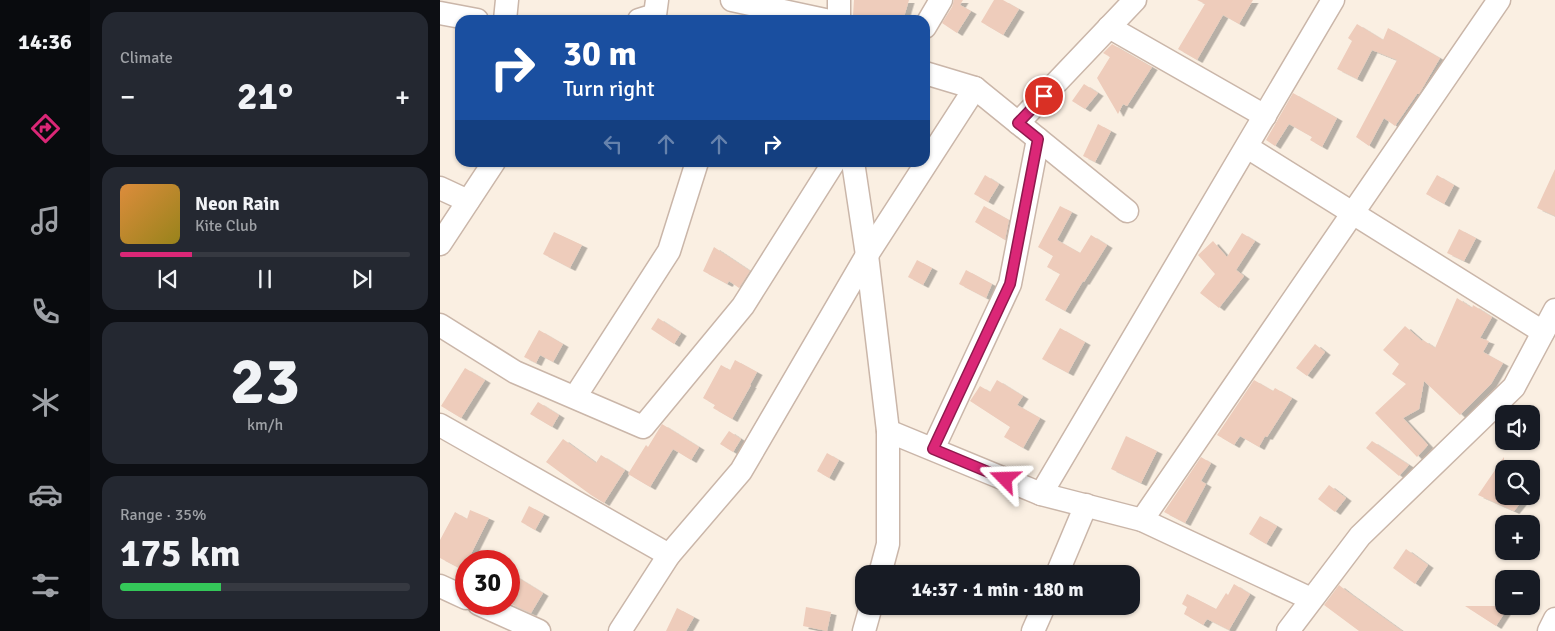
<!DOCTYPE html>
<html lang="en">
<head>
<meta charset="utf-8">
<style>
  :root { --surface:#171b24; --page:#242831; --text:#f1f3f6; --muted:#9ea1a6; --line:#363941; --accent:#db2777 }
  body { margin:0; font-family:Signika,sans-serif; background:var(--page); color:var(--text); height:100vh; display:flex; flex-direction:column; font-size:19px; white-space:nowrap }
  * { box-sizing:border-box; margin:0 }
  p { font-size:16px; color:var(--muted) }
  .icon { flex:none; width:28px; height:28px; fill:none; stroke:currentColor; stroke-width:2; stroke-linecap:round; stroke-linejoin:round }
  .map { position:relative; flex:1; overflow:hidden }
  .details { display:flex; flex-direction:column; gap:12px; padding:12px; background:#0d0f14; width:350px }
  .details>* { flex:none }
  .top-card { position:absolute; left:15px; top:15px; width:475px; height:152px; border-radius:15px; box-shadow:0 1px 4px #0004; background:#1a4fa0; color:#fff; overflow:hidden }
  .fabs { position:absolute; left:1055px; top:405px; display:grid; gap:10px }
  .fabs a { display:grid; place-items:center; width:45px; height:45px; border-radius:10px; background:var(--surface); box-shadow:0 1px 4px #0004; font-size:25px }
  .speed { position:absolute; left:15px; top:550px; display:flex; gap:10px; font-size:25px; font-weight:700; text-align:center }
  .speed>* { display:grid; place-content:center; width:65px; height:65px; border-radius:50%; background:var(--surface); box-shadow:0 1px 4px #0004; line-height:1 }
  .speed .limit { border:8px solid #d22; background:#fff; color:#111 }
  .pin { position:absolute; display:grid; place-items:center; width:42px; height:42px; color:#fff; margin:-21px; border:2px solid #fff; border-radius:50%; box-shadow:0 1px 5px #0007 }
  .me { position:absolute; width:55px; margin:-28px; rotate:292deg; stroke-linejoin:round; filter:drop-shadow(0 0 4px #0008) }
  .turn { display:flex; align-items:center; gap:18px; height:105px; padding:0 25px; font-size:22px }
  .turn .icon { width:65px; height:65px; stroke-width:2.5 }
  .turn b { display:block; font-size:35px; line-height:42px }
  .lanes { display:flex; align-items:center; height:48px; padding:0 25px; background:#0003; justify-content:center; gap:25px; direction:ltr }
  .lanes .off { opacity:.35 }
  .big { font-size:38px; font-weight:700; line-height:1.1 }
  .details .widget { flex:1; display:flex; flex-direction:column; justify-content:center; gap:8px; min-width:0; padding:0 18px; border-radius:15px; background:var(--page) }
  .details .dial { align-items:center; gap:0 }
  .dial b { font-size:65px; line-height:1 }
  .song { display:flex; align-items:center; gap:15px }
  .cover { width:60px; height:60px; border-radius:8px; background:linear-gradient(135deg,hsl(30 70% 55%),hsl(50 70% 35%)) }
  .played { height:5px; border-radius:2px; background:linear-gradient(90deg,var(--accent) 25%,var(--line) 25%) }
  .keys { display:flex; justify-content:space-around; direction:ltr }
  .heat { display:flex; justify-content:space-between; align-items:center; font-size:28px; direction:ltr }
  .charge { height:8px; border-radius:4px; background:linear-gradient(90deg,#34c759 35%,var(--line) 0) }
  .trip { position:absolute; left:415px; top:565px; width:285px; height:50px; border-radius:15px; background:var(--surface); box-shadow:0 1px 4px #0004; font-weight:700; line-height:50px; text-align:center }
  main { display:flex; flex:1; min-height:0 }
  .menu { display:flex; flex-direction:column; width:90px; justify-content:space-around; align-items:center; background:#090b0e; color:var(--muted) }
  .menu .icon { width:35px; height:35px }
  .menu .on { color:var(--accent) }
  .menu b { font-size:22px; color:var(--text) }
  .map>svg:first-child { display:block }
  .building { fill:#ecb; filter:url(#shadow) }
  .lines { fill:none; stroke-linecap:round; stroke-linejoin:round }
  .minor-casing { stroke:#cab6a9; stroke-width:25 }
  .minor { stroke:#fff; stroke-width:22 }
  .route-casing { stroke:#8e194d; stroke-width:12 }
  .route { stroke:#db2777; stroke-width:9 }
</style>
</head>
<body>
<main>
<nav class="menu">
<b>14:36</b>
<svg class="icon on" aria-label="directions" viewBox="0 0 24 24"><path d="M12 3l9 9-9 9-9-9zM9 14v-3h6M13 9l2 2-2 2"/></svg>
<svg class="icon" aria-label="music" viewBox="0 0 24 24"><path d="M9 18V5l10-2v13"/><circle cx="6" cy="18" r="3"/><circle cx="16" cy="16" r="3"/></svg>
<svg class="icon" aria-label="phone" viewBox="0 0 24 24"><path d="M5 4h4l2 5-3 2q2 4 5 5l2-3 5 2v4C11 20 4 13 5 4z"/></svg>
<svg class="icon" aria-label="climate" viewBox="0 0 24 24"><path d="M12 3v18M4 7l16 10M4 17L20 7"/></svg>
<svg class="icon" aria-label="car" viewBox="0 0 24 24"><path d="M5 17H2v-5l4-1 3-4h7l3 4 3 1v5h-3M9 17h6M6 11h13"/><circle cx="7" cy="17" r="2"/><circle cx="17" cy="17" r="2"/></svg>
<svg class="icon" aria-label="filters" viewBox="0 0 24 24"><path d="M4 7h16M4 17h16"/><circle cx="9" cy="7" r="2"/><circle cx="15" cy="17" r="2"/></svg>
</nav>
<section class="details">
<div class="widget"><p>Climate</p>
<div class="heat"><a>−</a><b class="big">21°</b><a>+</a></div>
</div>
<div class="widget">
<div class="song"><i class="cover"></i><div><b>Neon Rain</b><p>Kite Club</p></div></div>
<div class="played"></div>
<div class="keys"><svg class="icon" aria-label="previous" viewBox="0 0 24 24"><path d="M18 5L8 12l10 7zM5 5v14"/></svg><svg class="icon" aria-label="pause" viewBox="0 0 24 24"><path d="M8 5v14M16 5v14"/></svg><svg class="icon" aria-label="next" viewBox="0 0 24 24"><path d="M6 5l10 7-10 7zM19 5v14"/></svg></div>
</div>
<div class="widget dial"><b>23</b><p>km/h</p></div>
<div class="widget"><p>Range · 35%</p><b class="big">175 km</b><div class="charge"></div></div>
</section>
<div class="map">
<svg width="1115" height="631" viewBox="0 0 1115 631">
  <defs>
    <filter id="shadow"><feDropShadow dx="5.5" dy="3" stdDeviation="0" flood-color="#0004"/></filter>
  </defs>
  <rect width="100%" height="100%" fill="#faefe2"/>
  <!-- building -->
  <g class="building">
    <path d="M414,0H469L463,20H437L424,16H413Z"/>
    <path d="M514,0H523L520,5L531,11L517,33L502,23L512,7Z"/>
    <path d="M554,0H563L579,9L563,35L541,22Z"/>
    <path d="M757,0H813L799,24L783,15L757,60L738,49L765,4Z"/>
    <path d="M917,24L943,40L948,28L1000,58L979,94H977L955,126L944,118L929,146L916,137L957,60L932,50L917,79L897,69L912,41L908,38Z"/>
    <path d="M672,44L712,67L687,106L683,104L678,114L657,78L670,57L663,53Z"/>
    <path d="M644,84L658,93L645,109L632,101Z"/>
    <path d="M853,93L897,118L882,147L870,140L872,137L849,124L835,146L826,140Z"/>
    <path d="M658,124L671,131L655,162L643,156Z"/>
    <path d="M1115,169V216L1097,208Z"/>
    <path d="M545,175L559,184L548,202L534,194Z"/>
    <path d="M997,175L1014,185L1004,204L986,194Z"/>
    <path d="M544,206L569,220L565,240L535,222Z"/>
    <path d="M620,206L632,212L617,240L640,253L651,235L667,245L644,282L643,281L625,311L605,300L620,274L607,267L613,256L598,247Z"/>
    <path d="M1019,229L1036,238L1024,261L1007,253Z"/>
    <path d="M114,232L142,245L130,268L103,254Z"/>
    <path d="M802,233L815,241L796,270L804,276L779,308L760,293L775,274L758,255L773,241L787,257Z"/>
    <path d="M274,247L310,271L299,288L289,281L287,284L263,271Z"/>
    <path d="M477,260L492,268L483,285L468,277Z"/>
    <path d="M526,270L552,284L546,298L519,284Z"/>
    <path d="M1017,298L1032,308L1033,305L1052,317L1040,338L1049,341L1043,352L1063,363L1051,384L1020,415L984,381L979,409L963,418L988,445L977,457L935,413L966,384L952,374L959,364L943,350L965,326L982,341L983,340L995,348Z"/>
    <path d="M218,318L241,333L234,344L211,329Z"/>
    <path d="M620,328L645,342L628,373L602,359Z"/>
    <path d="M99,330L123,344L113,362L100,355L96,363L84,357Z"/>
    <path d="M875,344L885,352L867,376L856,368Z"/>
    <path d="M295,360L317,372L310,385H311L292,419L273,408L275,405L263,398L281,365L290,370Z"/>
    <path d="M25,368L45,380L21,418L1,406Z"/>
    <path d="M557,380L583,396L577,405L600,418L583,448L564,437L570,427L530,401L540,386L550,392Z"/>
    <path d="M814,380L833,391L835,388L852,398L827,437L825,436L819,447L800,436L794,445L777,435Z"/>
    <path d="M98,402L119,415L112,427L90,414Z"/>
    <path d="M222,424L259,447L251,460L233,449L210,487L188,474L206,445L208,447Z"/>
    <path d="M289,431L301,439L293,452L280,444Z"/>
    <path d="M686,436L717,451L701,483L671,469Z"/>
    <path d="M123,439L156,463L161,455L185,470L164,503L151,495L106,462Z"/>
    <path d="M932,441L969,465L959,476L926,448Z"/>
    <path d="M387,453L399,460L389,478L377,471Z"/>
    <path d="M761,457L771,463L761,481L766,484L745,523L724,512Z"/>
    <path d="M1064,457V496H1086L1074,511L1038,495Z"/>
    <path d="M889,485L906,498L895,512L878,499Z"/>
    <path d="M89,506L104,514L95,530L81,522Z"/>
    <path d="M30,510L49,518L23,570L0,558V540L15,512L27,519Z"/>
    <path d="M820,516L837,526L826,544L809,534Z"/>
    <path d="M966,549L988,565L975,584L953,568Z"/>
    <path d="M69,572L103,593L91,613L69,603Z"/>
    <path d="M794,584L810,594L789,630L767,619L763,625L744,614L747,607L742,604L747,594L776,609L786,593L788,595Z"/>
    <path d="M899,585L908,592L962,631H919L884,605Z"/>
    <path d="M1025,606H1069L1056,626Z"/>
    <path d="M366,607L391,612L387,631L363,626Z"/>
    <path d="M237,608L254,617L246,631H226Z"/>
  </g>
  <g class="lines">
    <!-- minor casing -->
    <g class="minor-casing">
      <g id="minor">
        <path d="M292,0L385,20"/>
        <path d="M399,0V20"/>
        <path d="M0,13L37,20"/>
        <path d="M65,20L67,0"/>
        <path d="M199,20L215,15L217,0"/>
        <path d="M485,27L501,0"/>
        <path d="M669,27L825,116"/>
        <path d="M485,73L535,88L687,211"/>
        <path d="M578,123L695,0"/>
        <path d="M807,147L1103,332"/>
        <path d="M413,162L427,255L448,431V544L440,574"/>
        <path d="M0,188L28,201"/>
        <path d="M0,244L54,162"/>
        <path d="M0,325L75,372L203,427L303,306L394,162"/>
        <path d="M135,397L229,251L257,162"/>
        <path d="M0,425L229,555"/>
        <path d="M448,431L601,494L702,520L871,599"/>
        <path d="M493,449L570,284L598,139"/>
        <path d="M601,494L893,0"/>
        <path d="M702,520L1059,0"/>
        <path d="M617,574L646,505"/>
        <path d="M0,586L26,598"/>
        <path d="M39,604L99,631"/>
        <path d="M180,631L229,555L301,471L427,255L535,88"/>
        <path d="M424,631L431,606"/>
        <path d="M593,631L604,606"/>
        <path d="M848,631L920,536L1074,387L1115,310"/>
        <path d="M1109,631L1115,619"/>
      </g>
    </g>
    <!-- minor -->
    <use href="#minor" class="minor"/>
  </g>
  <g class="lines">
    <!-- route casing -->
    <g class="route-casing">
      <path id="route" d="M565,479L493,449L570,284L598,139L578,123L604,96"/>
    </g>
    <!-- route -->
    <use href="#route" class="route"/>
  </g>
</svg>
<div class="fabs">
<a><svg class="icon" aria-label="sound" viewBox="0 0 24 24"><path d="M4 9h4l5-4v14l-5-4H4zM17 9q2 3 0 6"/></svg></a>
<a><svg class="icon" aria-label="search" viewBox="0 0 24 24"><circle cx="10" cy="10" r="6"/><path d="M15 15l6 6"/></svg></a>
<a>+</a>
<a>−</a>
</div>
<div class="speed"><div class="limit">30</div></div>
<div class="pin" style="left:604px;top:96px;background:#d93025"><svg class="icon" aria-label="arrive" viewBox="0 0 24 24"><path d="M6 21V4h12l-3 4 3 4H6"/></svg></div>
<svg class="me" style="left:565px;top:479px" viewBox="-20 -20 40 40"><path d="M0-17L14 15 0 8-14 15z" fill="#db2777" stroke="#fff" stroke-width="4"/></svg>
<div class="trip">14:37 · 1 min · 180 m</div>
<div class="top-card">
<div class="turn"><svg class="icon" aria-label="right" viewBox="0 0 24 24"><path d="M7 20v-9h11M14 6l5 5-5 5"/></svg><div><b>30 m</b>Turn right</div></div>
<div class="lanes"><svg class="icon off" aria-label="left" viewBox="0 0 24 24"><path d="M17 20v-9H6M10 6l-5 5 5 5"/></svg><svg class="icon off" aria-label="ahead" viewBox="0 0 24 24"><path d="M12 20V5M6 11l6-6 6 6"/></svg><svg class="icon off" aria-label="ahead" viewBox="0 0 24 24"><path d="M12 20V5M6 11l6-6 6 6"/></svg><svg class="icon" aria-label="right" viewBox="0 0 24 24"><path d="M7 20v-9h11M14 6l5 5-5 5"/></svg></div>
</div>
</div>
</main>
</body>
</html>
